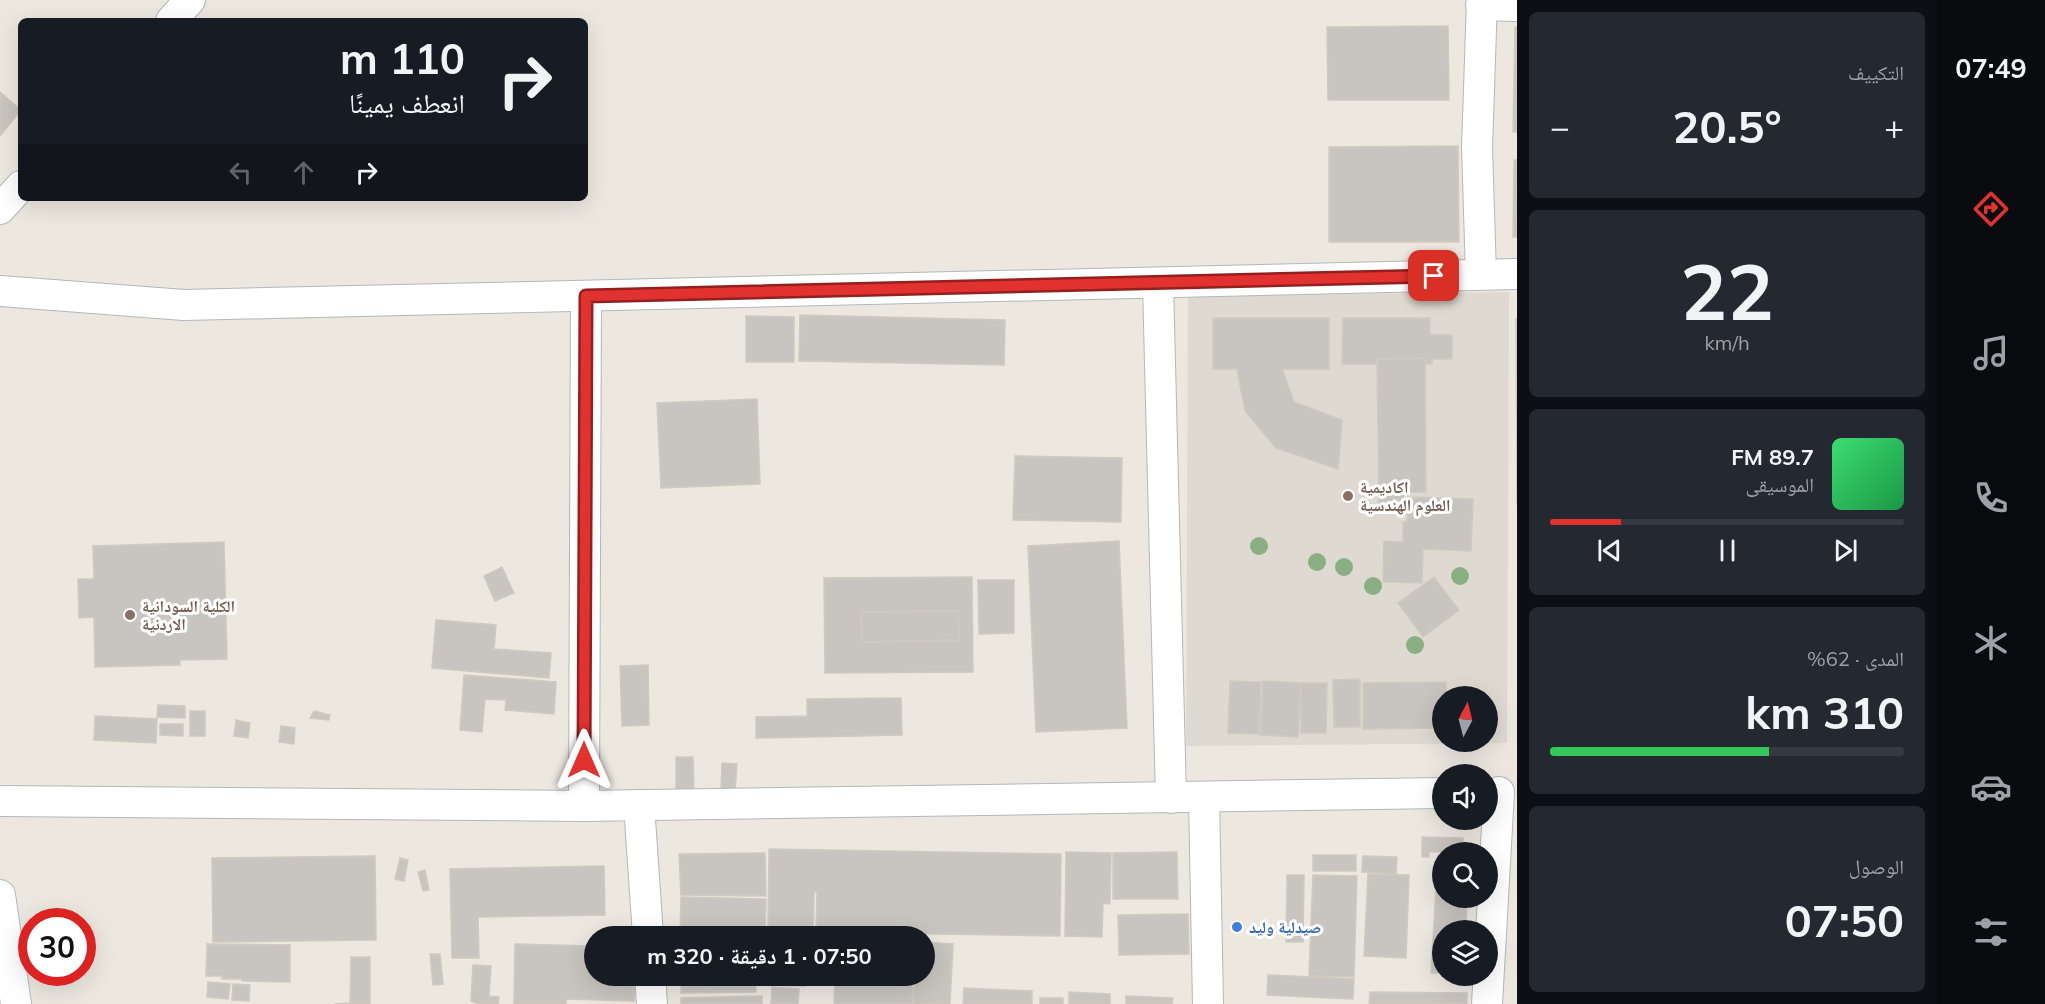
<!DOCTYPE html>
<html lang="ar">
<head>
<meta charset="utf-8">
<style>
  :root { --surface:#171b24; --page:#242831; --text:#f1f3f6; --muted:#9ea1a6; --line:#363941; --accent:#e23230 }
  body { margin:0; font-family:Mulish,"Noto Naskh Arabic",sans-serif; background:var(--page); color:var(--text); direction:rtl; height:100vh; display:flex; flex-direction:column; font-size:22px; white-space:nowrap }
  * { box-sizing:border-box; margin:0 }
  p { font-size:20px; color:var(--muted) }
  .icon { flex:none; width:33px; height:33px; fill:none; stroke:currentColor; stroke-width:2; stroke-linecap:round; stroke-linejoin:round }
  .map { position:relative; flex:1; overflow:hidden; direction:ltr }
  .panel { display:flex; flex-direction:column; gap:12px; padding:12px; background:#0d0f14; width:420px }
  .panel>* { flex:none }
  .hud { position:absolute; left:18px; top:18px; width:570px; height:183px; border-radius:9px; box-shadow:0 6px 24px #0002; direction:rtl; background:#171b24; color:var(--text); overflow:hidden }
  .needle { width:39px; rotate:7deg }
  .buttons { position:absolute; left:1432px; top:686px; display:grid; gap:12px }
  .buttons a { display:grid; place-items:center; width:66px; height:66px; border-radius:50%; background:var(--surface); box-shadow:0 6px 24px #0002; font-size:30px }
  .speed { position:absolute; left:18px; top:908px; display:flex; gap:12px; font-size:30px; font-weight:700; text-align:center }
  .speed>* { display:grid; place-content:center; width:78px; height:78px; border-radius:50%; background:var(--surface); box-shadow:0 6px 24px #0002; line-height:1 }
  .speed .limit { border:9px solid #d22; background:#fff; color:#111 }
  .pin { position:absolute; display:grid; place-items:center; width:51px; height:51px; color:#fff; margin:-26px; border-radius:12px; box-shadow:0 3px 9px #0006 }
  .me { position:absolute; width:66px; margin:-33px; rotate:0deg; stroke-linejoin:round; filter:drop-shadow(0 0 4px #0008) }
  .turn { display:flex; align-items:center; gap:21px; height:126px; padding:0 24px; font-size:27px }
  .turn .icon { width:78px; height:78px; stroke-width:2.5 }
  .turn b { display:block; font-size:42px; line-height:51px }
  .lanes { display:flex; align-items:center; height:57px; padding:0 24px; background:#0003; justify-content:center; gap:30px; direction:ltr }
  .lanes .off { opacity:.35 }
  .big { font-size:45px; font-weight:700; line-height:1.1 }
  .panel .widget { flex:1; display:flex; flex-direction:column; justify-content:center; gap:9px; min-width:0; padding:0 21px; border-radius:9px; background:var(--page) }
  .panel .dial { align-items:center; gap:0 }
  .dial b { font-size:78px; line-height:1 }
  .song { display:flex; align-items:center; gap:18px }
  .cover { width:72px; height:72px; border-radius:9px; background:linear-gradient(135deg,hsl(140 70% 55%),hsl(140 70% 35%)) }
  .played { height:6px; border-radius:3px; background:linear-gradient(90deg,var(--accent) 20%,var(--line) 20%) }
  .keys { display:flex; justify-content:space-around; direction:ltr }
  .heat { display:flex; justify-content:space-between; align-items:center; font-size:33px; direction:ltr }
  .charge { height:9px; border-radius:4px; background:linear-gradient(90deg,#34c759 62%,var(--line) 0) }
  .trip { position:absolute; left:584px; top:926px; width:351px; height:60px; border-radius:30px; background:var(--surface); box-shadow:0 6px 24px #0002; font-weight:700; line-height:60px; text-align:center; direction:rtl }
  main { display:flex; flex:1; min-height:0 }
  .dock { display:flex; flex-direction:column; width:108px; justify-content:space-around; align-items:center; background:#090b0e; color:var(--muted) }
  .dock .icon { width:42px; height:42px }
  .dock .on { color:var(--accent) }
  .dock b { font-size:27px; color:var(--text) }
  .map>svg:first-child { display:block }
  .education { fill:#dedad1; fill-rule:evenodd }
  .building { fill:#c8c5c0; stroke:#d0c9bf; stroke-width:1.5; fill-rule:evenodd }
  .lines { fill:none; stroke-linecap:round; stroke-linejoin:round }
  .minor-casing { stroke:#b3b7bb; stroke-width:32 }
  .minor { stroke:#fff; stroke-width:30 }
  .tree { fill:#8aaf83 }
  .route-casing { stroke:#93201f; stroke-width:15 }
  .route { stroke:#e23230; stroke-width:10 }
  .education-dot { fill:#8d6e63; stroke:#fff; stroke-width:2 }
  .shop-dot { fill:#3f7fe0; stroke:#fff; stroke-width:2 }
  .labels { text-anchor:middle; dominant-baseline:central; stroke-width:6; stroke-linejoin:round; paint-order:stroke }
  .education-label { font-size:16px; font-weight:bold; fill:#785e54; stroke:#fff; text-anchor:start }
  .shop-label { font-size:16px; font-weight:bold; fill:#366cbe; stroke:#fff; text-anchor:start }
</style>
</head>
<body>
<main>
<nav class="dock">
<b>07:49</b>
<svg class="icon on" aria-label="directions" viewBox="0 0 24 24"><path d="M12 3l9 9-9 9-9-9zM9 14v-3h6M13 9l2 2-2 2"/></svg>
<svg class="icon" aria-label="music" viewBox="0 0 24 24"><path d="M9 18V5l10-2v13"/><circle cx="6" cy="18" r="3"/><circle cx="16" cy="16" r="3"/></svg>
<svg class="icon" aria-label="phone" viewBox="0 0 24 24"><path d="M5 4h4l2 5-3 2q2 4 5 5l2-3 5 2v4C11 20 4 13 5 4z"/></svg>
<svg class="icon" aria-label="climate" viewBox="0 0 24 24"><path d="M12 3v18M4 7l16 10M4 17L20 7"/></svg>
<svg class="icon" aria-label="car" viewBox="0 0 24 24"><path d="M5 17H2v-5l4-1 3-4h7l3 4 3 1v5h-3M9 17h6M6 11h13"/><circle cx="7" cy="17" r="2"/><circle cx="17" cy="17" r="2"/></svg>
<svg class="icon" aria-label="filters" viewBox="0 0 24 24"><path d="M4 7h16M4 17h16"/><circle cx="9" cy="7" r="2"/><circle cx="15" cy="17" r="2"/></svg>
</nav>
<section class="panel">
<div class="widget"><p>التكييف</p>
<div class="heat"><a>−</a><b class="big">20.5°</b><a>+</a></div>
</div>
<div class="widget dial"><b>22</b><p>km/h</p></div>
<div class="widget">
<div class="song"><i class="cover"></i><div><b>89.7 FM</b><p>الموسيقى</p></div></div>
<div class="played"></div>
<div class="keys"><svg class="icon" aria-label="previous" viewBox="0 0 24 24"><path d="M18 5L8 12l10 7zM5 5v14"/></svg><svg class="icon" aria-label="pause" viewBox="0 0 24 24"><path d="M8 5v14M16 5v14"/></svg><svg class="icon" aria-label="next" viewBox="0 0 24 24"><path d="M6 5l10 7-10 7zM19 5v14"/></svg></div>
</div>
<div class="widget"><p>المدى · 62%</p><b class="big">310 km</b><div class="charge"></div></div>
<div class="widget"><p>الوصول</p><b class="big">07:50</b></div>
</section>
<div class="map">
<svg width="1517" height="1004" viewBox="0 0 1517 1004">
  <rect width="100%" height="100%" fill="#ece8e0"/>
  <!-- education -->
  <path class="education" d="M1509,292L1507,743H1511L1186,746L1188,296ZM1443,696H1488V741H1443Z"/>
  <!-- building -->
  <g class="building">
    <path d="M1448,26L1449,100H1328L1327,27Z"/>
    <path d="M1515,27H1517V132H1513Z"/>
    <path d="M0,92L21,110L0,136Z"/>
    <path d="M1458,146L1459,242H1329V147Z"/>
    <path d="M1514,160H1517V237H1513Z"/>
    <path d="M800,315L1005,320L1004,365L799,361Z"/>
    <path d="M746,316L794,317V362H746Z"/>
    <path d="M1213,318H1329V369H1282L1294,402L1342,420L1338,469L1276,448L1245,411L1237,369H1213Z"/>
    <path d="M1343,318H1430V335H1452V359H1432V364H1342Z"/>
    <path d="M1516,319H1517V505Z"/>
    <path d="M1425,358L1426,492H1404V506H1379L1377,359Z"/>
    <path d="M757,399L760,484L661,488L657,403Z"/>
    <path d="M1015,456L1122,458L1121,522L1013,520Z"/>
    <path d="M1408,497L1473,499L1471,551L1423,549L1422,583L1383,582L1384,541L1403,542V522H1407Z"/>
    <path d="M1119,541L1127,728L1036,732L1028,546Z"/>
    <path d="M224,542L227,659L180,660V665L95,667L94,617L79,618L78,579H94L93,546Z"/>
    <path d="M502,567L514,593L495,601L484,576Z"/>
    <path d="M972,577L973,672L825,673L824,578ZM958,611L959,640L862,642L861,612Z"/>
    <path d="M1434,577L1459,610L1423,637L1398,603Z"/>
    <path d="M978,580H1014V633L979,634Z"/>
    <path d="M958,611L959,640L862,642L861,612Z"/>
    <path d="M436,620L496,625L494,649L551,653L549,678L432,668Z"/>
    <path d="M648,665L649,725L622,726L620,666Z"/>
    <path d="M464,675L556,682L554,714L505,710L506,700L485,699L482,732L460,730Z"/>
    <path d="M1360,679V727H1334L1333,680Z"/>
    <path d="M1230,681L1261,682L1259,734L1228,733Z"/>
    <path d="M1263,681L1301,683L1298,737L1260,735Z"/>
    <path d="M1446,682L1447,696H1443V728L1363,729V683Z"/>
    <path d="M1301,683H1327L1326,733H1301Z"/>
    <path d="M901,698L902,735L756,738V717L807,716V699Z"/>
    <path d="M158,705L185,706V718L157,717Z"/>
    <rect x="190" y="711" width="15" height="25"/>
    <path d="M314,711L330,715L329,720L310,718Z"/>
    <path d="M95,716L157,719L156,743L94,740Z"/>
    <path d="M236,720L250,723L248,738L234,736Z"/>
    <path d="M160,724H183V736L160,735Z"/>
    <path d="M281,726L295,728L294,744L279,742Z"/>
    <path d="M676,757H693L694,795H676Z"/>
    <path d="M722,763L737,764L735,790H721Z"/>
    <path d="M1422,837L1463,838V852H1429V857H1422Z"/>
    <path d="M769,849L1061,854L1060,936L816,932L817,892H814L813,936H768Z"/>
    <path d="M1066,852L1111,853L1110,904L1103,903L1102,937L1065,936Z"/>
    <path d="M1177,852L1178,899H1113V853Z"/>
    <path d="M765,853L766,896L681,895L679,854Z"/>
    <rect x="1313" y="855" width="43" height="16"/>
    <path d="M1438,855H1443V897H1467L1466,930H1443V973H1431Z"/>
    <path d="M375,856L376,940L213,942L212,858Z"/>
    <path d="M1363,856L1397,857L1396,874L1362,872Z"/>
    <path d="M400,858L408,860L404,881L395,879Z"/>
    <path d="M604,866L605,915L478,917L479,958H452L450,869Z"/>
    <path d="M425,870L429,890L423,891L418,872Z"/>
    <path d="M1368,874L1409,875L1406,958L1364,956Z"/>
    <path d="M1287,875H1304L1303,942H1286Z"/>
    <path d="M1313,875L1357,876L1354,977L1309,976Z"/>
    <path d="M681,897L766,899L765,936H680Z"/>
    <path d="M1188,914L1189,954L1119,955L1118,915Z"/>
    <path d="M924,942L953,944L950,1004H913L915,975H924Z"/>
    <path d="M207,944L290,945V982L242,981V979H222V976H206Z"/>
    <path d="M515,944L594,946V975H635L634,1001L566,999V1004H514Z"/>
    <path d="M430,954H440L443,984L433,985Z"/>
    <path d="M351,957H370V1004H334L350,1003Z"/>
    <path d="M473,965L491,966L489,996L499,997L498,1004H478L471,1001Z"/>
    <path d="M681,975H755L756,992L681,993Z"/>
    <path d="M772,975H806L805,986L772,985Z"/>
    <path d="M835,975H913L912,1004H834Z"/>
    <path d="M1268,975L1354,979L1353,999L1267,995Z"/>
    <path d="M208,982L230,984L228,999L207,997Z"/>
    <path d="M233,984L250,985L249,1001L232,1000Z"/>
    <path d="M772,987L799,989L798,1004H771Z"/>
    <path d="M964,988L1032,991V1004H963Z"/>
    <path d="M1069,992L1110,994V1004H1069Z"/>
    <path d="M1370,992L1467,993V1004H1369Z"/>
    <path d="M762,996V1004H681V998Z"/>
    <path d="M1126,996L1173,998L1172,1004H1126Z"/>
    <rect x="1040" y="998" width="23" height="6"/>
  </g>
  <g class="lines">
    <!-- minor casing -->
    <g class="minor-casing">
      <g id="minor">
        <path d="M1481,5L1517,6"/>
        <path d="M171,21L190,0"/>
        <path d="M0,209L21,186"/>
        <path d="M1481,274L1477,148L1482,0"/>
        <path d="M1158,284L1171,798"/>
        <path d="M0,291L184,305L1517,274"/>
        <path d="M1204,797L1208,1004"/>
        <path d="M0,801L584,806L1443,793"/>
        <path d="M639,805L648,936"/>
        <path d="M584,806L586,296"/>
        <path d="M0,895L16,1004"/>
        <path d="M650,975L652,1004"/>
        <path d="M1487,1004L1499,792"/>
      </g>
    </g>
    <!-- minor -->
    <use href="#minor" class="minor"/>
  </g>
  <!-- trees -->
  <g class="tree">
    <circle cx="1259" cy="546" r="9"/>
    <circle cx="1317" cy="562" r="9"/>
    <circle cx="1344" cy="567" r="9"/>
    <circle cx="1460" cy="576" r="9"/>
    <circle cx="1373" cy="586" r="9"/>
    <circle cx="1415" cy="645" r="9"/>
  </g>
  <g class="lines">
    <!-- route casing -->
    <g class="route-casing">
      <path id="route" d="M584,760L586,296L1434,276"/>
    </g>
    <!-- route -->
    <use href="#route" class="route"/>
  </g>
  <!-- markers -->
  <g class="education-dot">
    <circle cx="1348" cy="496" r="6"/>
    <circle cx="130" cy="615" r="6"/>
  </g>
  <circle class="shop-dot" cx="1237" cy="927" r="6"/>
  <g class="labels">
    <!-- education labels -->
    <g class="education-label">
      <text x="1360" y="487">اكاديمية<tspan x="1360" dy="18">العلوم الهندسية</tspan></text>
      <text x="142" y="606">الكلية السودانية<tspan x="142" dy="18">الاردنية</tspan></text>
    </g>
    <!-- shop labels -->
    <g class="shop-label">
      <text x="1249" y="927">صيدلية وليد</text>
    </g>
  </g>
</svg>
<div class="buttons">
<a><svg class="needle" viewBox="-14 -14 28 28"><path d="M0-13l5 13h-10z" fill="#e53935"/><path d="M0 13l5-13h-10z" fill="#9ea1a6"/></svg></a>
<a><svg class="icon" aria-label="sound" viewBox="0 0 24 24"><path d="M4 9h4l5-4v14l-5-4H4zM17 9q2 3 0 6"/></svg></a>
<a><svg class="icon" aria-label="search" viewBox="0 0 24 24"><circle cx="10" cy="10" r="6"/><path d="M15 15l6 6"/></svg></a>
<a><svg class="icon" aria-label="layers" viewBox="0 0 24 24"><path d="M12 4l9 5-9 5-9-5zM3 14l9 5 9-5"/></svg></a>
</div>
<div class="speed"><div class="limit">30</div></div>
<div class="pin" style="left:1434px;top:276px;background:#d93025"><svg class="icon" aria-label="arrive" viewBox="0 0 24 24"><path d="M6 21V4h12l-3 4 3 4H6"/></svg></div>
<svg class="me" style="left:584px;top:760px" viewBox="-20 -20 40 40"><path d="M0-17L14 15 0 8-14 15z" fill="#e23230" stroke="#fff" stroke-width="4"/></svg>
<div class="trip">07:50 · 1 دقيقة · 320 m</div>
<div class="hud">
<div class="turn"><svg class="icon" aria-label="right" viewBox="0 0 24 24"><path d="M7 20v-9h11M14 6l5 5-5 5"/></svg><div><b>110 m</b>انعطف يمينًا</div></div>
<div class="lanes"><svg class="icon off" aria-label="left" viewBox="0 0 24 24"><path d="M17 20v-9H6M10 6l-5 5 5 5"/></svg><svg class="icon off" aria-label="ahead" viewBox="0 0 24 24"><path d="M12 20V5M6 11l6-6 6 6"/></svg><svg class="icon" aria-label="right" viewBox="0 0 24 24"><path d="M7 20v-9h11M14 6l5 5-5 5"/></svg></div>
</div>
</div>
</main>
</body>
</html>
